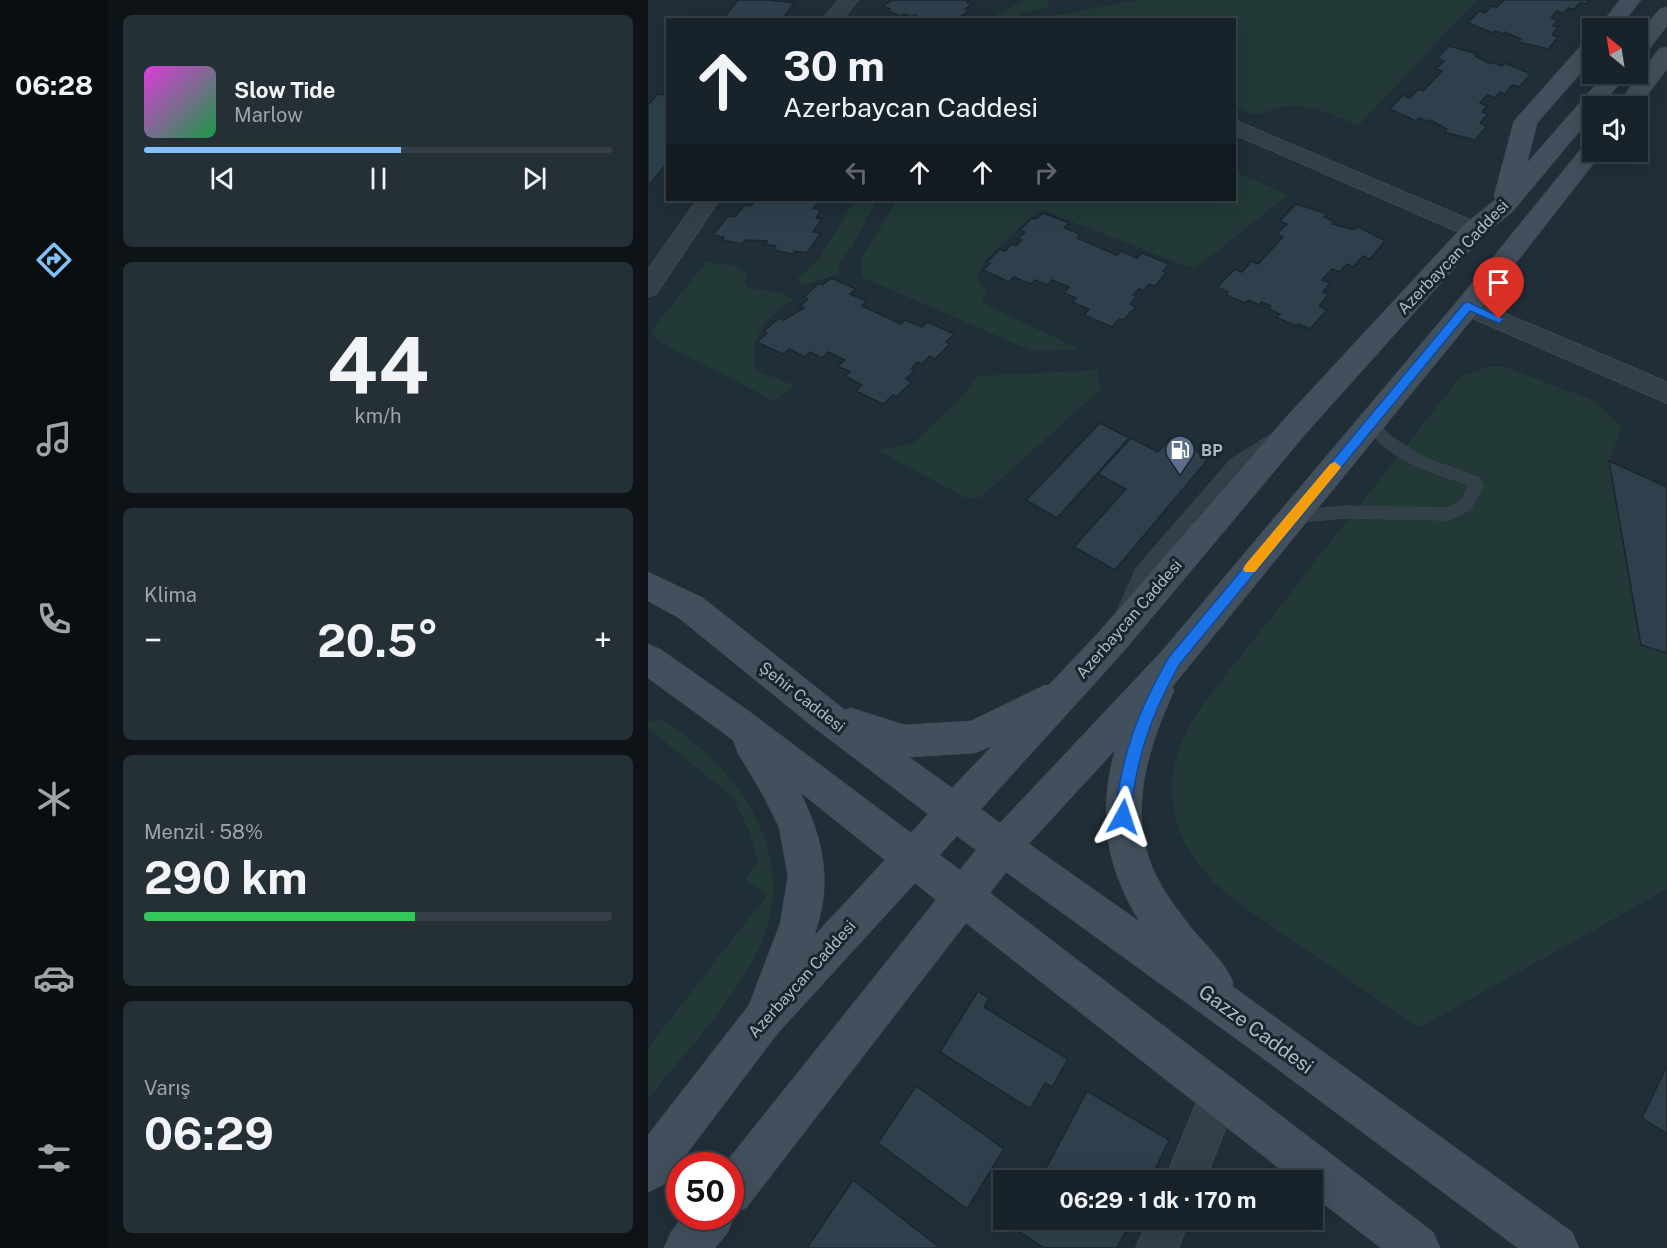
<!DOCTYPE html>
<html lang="tr">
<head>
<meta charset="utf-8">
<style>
  :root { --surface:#18222a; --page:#252f36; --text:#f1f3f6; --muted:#9fa4a8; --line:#363f47; --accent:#81c1f8 }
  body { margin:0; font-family:"Public Sans",sans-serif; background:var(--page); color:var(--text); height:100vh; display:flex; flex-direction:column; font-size:22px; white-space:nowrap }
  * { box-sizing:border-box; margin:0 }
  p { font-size:20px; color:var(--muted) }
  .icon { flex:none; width:33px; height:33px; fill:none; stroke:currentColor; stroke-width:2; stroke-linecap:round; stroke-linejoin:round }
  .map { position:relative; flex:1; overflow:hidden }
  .side { display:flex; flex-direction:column; gap:15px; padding:15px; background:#0d1317; width:540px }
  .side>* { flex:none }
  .top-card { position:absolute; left:18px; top:18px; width:570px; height:183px; border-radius:0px; box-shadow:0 6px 24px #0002,0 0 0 2px var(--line); background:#18222a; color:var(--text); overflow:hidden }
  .needle { width:39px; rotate:330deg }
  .controls { position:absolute; left:934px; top:18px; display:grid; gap:12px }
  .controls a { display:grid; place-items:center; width:66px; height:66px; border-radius:0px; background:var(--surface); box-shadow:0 6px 24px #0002,0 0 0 2px var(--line); font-size:30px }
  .speed { position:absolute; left:18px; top:1152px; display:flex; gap:12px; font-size:30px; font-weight:700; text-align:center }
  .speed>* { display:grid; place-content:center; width:78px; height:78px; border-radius:50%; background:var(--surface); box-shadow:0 6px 24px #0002,0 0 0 2px var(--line); line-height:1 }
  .speed .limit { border:9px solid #d22; background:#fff; color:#111 }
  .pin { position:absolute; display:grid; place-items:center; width:51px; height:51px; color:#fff; margin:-62px -26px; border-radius:50% 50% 50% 0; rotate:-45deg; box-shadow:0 0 6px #0007 }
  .pin .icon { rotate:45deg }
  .me { position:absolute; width:66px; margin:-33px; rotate:5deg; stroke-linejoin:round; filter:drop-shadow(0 0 4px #0008) }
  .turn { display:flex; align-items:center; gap:21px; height:126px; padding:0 18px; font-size:27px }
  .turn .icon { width:78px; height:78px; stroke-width:2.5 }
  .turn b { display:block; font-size:42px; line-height:51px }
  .lanes { display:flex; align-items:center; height:57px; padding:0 18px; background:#0003; justify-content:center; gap:30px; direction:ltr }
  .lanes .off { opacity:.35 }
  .big { font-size:45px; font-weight:700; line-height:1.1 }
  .side .widget { flex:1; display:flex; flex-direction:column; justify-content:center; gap:9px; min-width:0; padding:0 21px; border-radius:9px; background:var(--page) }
  .side .dial { align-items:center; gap:0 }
  .dial b { font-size:78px; line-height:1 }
  .song { display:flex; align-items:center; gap:18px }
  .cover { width:72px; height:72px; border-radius:9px; background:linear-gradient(135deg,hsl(300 70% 55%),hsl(140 70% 35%)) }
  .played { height:6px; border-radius:3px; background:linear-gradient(90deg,var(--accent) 55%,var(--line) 55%) }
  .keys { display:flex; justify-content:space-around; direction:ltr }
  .heat { display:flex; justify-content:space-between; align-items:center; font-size:33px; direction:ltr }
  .charge { height:9px; border-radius:4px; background:linear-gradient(90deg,#34c759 58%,var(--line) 0) }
  .trip { position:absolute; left:345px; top:1170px; width:330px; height:60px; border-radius:0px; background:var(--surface); box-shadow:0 6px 24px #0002,0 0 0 2px var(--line); font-weight:700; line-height:60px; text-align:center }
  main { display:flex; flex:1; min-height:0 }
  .menu { display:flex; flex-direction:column; width:108px; justify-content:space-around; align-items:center; background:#0a0e11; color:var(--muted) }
  .menu .icon { width:42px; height:42px }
  .menu .active { color:var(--accent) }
  .menu b { font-size:27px; color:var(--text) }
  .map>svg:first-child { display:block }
  .green { fill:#223938 }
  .building { fill:#2f404c; stroke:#1b272f; stroke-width:1.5 }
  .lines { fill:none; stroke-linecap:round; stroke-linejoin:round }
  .service-casing { stroke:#3d4952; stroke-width:1 }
  .minor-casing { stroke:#3d4952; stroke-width:2 }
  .secondary-casing { stroke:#3d4952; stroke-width:1 }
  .service { fill:#344049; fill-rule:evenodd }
  .minor { fill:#344049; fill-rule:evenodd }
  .secondary { fill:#424f5c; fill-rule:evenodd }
  .route { fill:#1a73e8; stroke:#114b97; stroke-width:1.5 }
  .slow { fill:#f59e0b }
  .labels { text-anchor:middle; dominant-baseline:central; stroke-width:6; stroke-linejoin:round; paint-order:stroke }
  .street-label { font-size:16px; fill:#aebbc5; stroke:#1a252d }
  .poi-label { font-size:16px; font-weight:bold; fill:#aebbc5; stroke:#1a252d; text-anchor:start }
  .near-street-label { font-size:20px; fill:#aebbc5; stroke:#1a252d }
</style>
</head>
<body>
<main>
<nav class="menu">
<b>06:28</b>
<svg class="icon active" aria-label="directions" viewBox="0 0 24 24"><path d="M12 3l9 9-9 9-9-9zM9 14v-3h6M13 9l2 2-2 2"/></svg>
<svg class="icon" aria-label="music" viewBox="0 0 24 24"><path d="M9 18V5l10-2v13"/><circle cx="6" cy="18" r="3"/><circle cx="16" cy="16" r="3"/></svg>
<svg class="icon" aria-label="phone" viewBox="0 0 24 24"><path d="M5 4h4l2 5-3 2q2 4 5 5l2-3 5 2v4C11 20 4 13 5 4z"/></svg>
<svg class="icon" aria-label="climate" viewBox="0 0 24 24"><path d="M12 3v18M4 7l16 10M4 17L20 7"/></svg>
<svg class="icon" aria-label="car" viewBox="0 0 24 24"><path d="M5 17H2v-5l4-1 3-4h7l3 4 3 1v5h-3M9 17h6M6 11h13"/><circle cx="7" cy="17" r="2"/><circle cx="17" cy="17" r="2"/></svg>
<svg class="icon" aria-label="filters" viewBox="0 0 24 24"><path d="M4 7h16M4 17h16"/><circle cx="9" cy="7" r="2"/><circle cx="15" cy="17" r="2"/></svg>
</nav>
<section class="side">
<div class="widget">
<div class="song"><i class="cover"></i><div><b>Slow Tide</b><p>Marlow</p></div></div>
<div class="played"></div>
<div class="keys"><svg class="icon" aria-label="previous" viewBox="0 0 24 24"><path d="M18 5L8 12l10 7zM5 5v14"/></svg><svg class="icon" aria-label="pause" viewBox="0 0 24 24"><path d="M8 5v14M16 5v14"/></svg><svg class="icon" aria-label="next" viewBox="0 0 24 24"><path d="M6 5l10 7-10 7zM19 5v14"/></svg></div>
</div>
<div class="widget dial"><b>44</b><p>km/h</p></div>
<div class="widget"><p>Klima</p>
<div class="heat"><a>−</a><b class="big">20.5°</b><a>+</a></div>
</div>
<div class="widget"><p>Menzil · 58%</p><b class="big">290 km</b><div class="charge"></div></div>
<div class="widget"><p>Varış</p><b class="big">06:29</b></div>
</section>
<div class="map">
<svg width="1019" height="1248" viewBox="0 0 1019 1248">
  <rect width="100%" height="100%" fill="#202e38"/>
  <!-- green -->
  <g class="green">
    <path d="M376,0H399L402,4L397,8L374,13L364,19H340Z"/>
    <path d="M489,0H829L711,125L669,109L643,105L606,115L587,107L586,20L388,19Z"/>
    <path d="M587,167L591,173L640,195L546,269L394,210L383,217L337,261L329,278L339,293L333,302L431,349L384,351L214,277L212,261L249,200H586Z"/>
    <path d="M207,200H229L204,247L190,263L192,274L156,285L148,280L171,259Z"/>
    <path d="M58,262L87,266L101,274L96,281L100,288L131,292L146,299C117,319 102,333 108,370L147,386L126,401L10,341L3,332Z"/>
    <path d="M840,367H858L949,402L974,428L961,461L992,645L1019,653V889L771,1028L583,898C516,840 504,777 556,703L813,376Z"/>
    <path d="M449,370L453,389L333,497L318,498L229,450L264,444L309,402L330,376Z"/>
    <path d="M12,719C91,766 154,856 111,948C87,1001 36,1053 0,1099V1048L119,895L97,880L110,862L101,831L85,797L0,728V722Z"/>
  </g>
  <!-- building -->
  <g class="building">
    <path d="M90,0H121L146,3L134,20H74Z"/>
    <path d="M244,0H322L319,2L324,4L317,9L321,11L310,18L313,20H270L273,18L266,15L264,17L257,14L253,16L240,11L242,9L235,6Z"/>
    <path d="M856,0H942L938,4L932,2L926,9L920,8L916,13L909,11L903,18L910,20L905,26L910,27L904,35L910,37L900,49L871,42L873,39L857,32L856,34L847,31L845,33L820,23L831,11L837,13L844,6L849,7Z"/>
    <path d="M801,46L830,54L827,56L843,64L845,62L854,66L857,63L883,74L871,87L864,85L857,94L852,92L847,98L839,95L832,103L839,106L834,112L840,114L832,123L839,126L827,140L796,132L799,129L782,120L780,122L771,118L768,121L742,109L755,95L762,98L770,89L775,91L794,71L788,69L796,61L789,59Z"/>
    <path d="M10,94L20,95V162L0,186V105Z"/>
    <path d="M108,200H172L165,208L173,210L168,218L174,219L165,232L173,233L159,253L147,251L145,254L125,250L128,246L117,244L119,241L97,240L94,244L74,240L76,237L65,235L80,216L87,217L97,205L103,206Z"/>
    <path d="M648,204L679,214L676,217L687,222L684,224L706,230L709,226L737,241L722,259L715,256L705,267L699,264L692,272L684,269L674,280L682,283L675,292L681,294L671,306L679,310L662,329L650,324L648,326L628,317L632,314L621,309L623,306L614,302L611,305L600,300L597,303L578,295L580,292L569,287L587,269L594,272L604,261L610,264L635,237L629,234L639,224L632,221Z"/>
    <path d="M395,213L421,223L416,228L432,234L429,238L469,255L473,251L489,258L494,253L521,264L515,271L518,273L507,286L501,284L495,291L491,289L485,295L489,297L482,304L488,307L475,320L471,319L464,327L436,315L441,309L424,302L428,298L416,293L421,287L404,280L399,285L387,280L383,284L366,277L361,282L335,270L342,263L339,262L352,249L357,251L364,244L368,246L374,240L370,239L377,232L372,230L384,218L388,219Z"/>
    <path d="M183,278L208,289L202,294L218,301L214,306L253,324L257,320L274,327L280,322L306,334L298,342L302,344L287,359L282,356L274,364L270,362L263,369L266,371L258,379L264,382L248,397L245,395L235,404L208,391L214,385L197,376L202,372L190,366L197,360L180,352L174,358L162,352L157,357L141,349L135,354L109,342L119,333L115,332L131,318L136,320L156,308L152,306L160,299L156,297L171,283L174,285Z"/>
    <path d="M452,423L481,438L409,518L378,500Z"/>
    <path d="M483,438L510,452L522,438L561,458L467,570L426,547L478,489L450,474Z"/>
    <path d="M961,461L1019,487V653L993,645Z"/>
    <path d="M330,991L341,998L336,1007L420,1059L404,1087L397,1083L382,1109L292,1052Z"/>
    <path d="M1019,1066V1134L994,1118Z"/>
    <path d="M268,1086L356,1149L319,1209L230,1143Z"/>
    <path d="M439,1091L521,1140L502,1180H392Z"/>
    <path d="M205,1180L292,1248H159Z"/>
    <path d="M372,1220H483L469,1248H396L367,1229Z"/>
  </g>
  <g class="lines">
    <!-- service casing -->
    <g class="service-casing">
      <g id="service">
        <path d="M723,419L728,420L742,436L777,458L832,478L835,487L822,510L800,520L696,518L645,523L640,521L638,517L640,513L645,511L696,506L799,508L812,502L821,485C784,472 738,460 716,424Z"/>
        <path d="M627,432L634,437L632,441L592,468L499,576L481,615L476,617L471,615L469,611L488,568L582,460Z"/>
      </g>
    </g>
    <!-- minor casing -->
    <g class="minor-casing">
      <g id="minor">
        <path d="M191,0H210L194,20H174Z"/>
        <path d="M586,120L834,225L837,230L834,235L826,237L818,235L586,134Z"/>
        <path d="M49,200H71L8,294L0,296V270Z"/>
        <path d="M820,298L1019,382V403L811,312L808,306L811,300Z"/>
        <path d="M572,1075L586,1080L591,1094L557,1180H517L558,1080Z"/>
        <path d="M501,1220H541L530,1248H488Z"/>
      </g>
    </g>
    <!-- secondary casing -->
    <g class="secondary-casing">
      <g id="secondary">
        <path d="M972,0H993L971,28H950Z"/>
        <path d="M1019,7V26L998,53L990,54V34L1012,9Z"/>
        <path d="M945,40V59L889,123L879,163L957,74H979L976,79L952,106H945V115L865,211L835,236L660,431L475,652L333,809L352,823L514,651L811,299L937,144L945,142V152H955L953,154L829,313L524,687L526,691C501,745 480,809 504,867C512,886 525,904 538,921C553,942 575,958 585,982L584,986L924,1232L931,1248H870L612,1056L358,872L342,893L785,1232L792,1248H733L664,1195V1180H646L318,923L98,1208L85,1213L86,1216L80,1232L67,1248H16L23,1232L35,1216H82V1166H75L288,900L267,883L129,1034L15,1185L0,1192V1135L101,1005L132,924L140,876L131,827L115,795L90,753L85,740L0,678V644L12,649L102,712L263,833L280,814L164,726L31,618L0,601V572L55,598L197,710L203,708L257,725L323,721L397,685L400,686L451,632L640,415L817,224L848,199L846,196L866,121L937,41ZM344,746L304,788L261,757L327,753ZM467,750C450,813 457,866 492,922L381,844ZM152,792L237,860L166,936C185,884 176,840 152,792ZM309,836L328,850L312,870L292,855Z"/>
        <path d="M1019,47V69L990,107L968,106L1011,49Z"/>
      </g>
    </g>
    <!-- service -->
    <use href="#service" class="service"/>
    <!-- minor -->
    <use href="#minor" class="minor"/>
    <!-- secondary -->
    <use href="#secondary" class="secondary"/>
  </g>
  <!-- route -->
  <path class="route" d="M820,302L856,319L851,323L822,311L531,665C502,717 488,759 482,817L480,822L475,824L469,822L467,817C473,755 490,711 521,657L816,303Z"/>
  <!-- slow -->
  <path class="slow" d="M687,462L693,467L691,470L607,572H597L595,569L597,565L682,464Z"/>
  <!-- icons -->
  <defs>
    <g id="fuel-pin" transform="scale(1.5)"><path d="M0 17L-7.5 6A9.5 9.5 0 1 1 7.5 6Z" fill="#5c6f8a" stroke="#1a252d"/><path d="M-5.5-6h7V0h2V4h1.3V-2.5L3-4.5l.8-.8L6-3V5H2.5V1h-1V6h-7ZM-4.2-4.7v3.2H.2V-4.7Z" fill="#fff"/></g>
  </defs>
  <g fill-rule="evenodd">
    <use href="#fuel-pin" x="532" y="450"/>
  </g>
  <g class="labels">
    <!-- street labels -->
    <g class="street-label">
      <text transform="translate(805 257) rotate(-46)">Azerbaycan Caddesi</text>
      <text transform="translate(481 619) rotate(-49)">Azerbaycan Caddesi</text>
      <text transform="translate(154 697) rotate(38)">Şehir Caddesi</text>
      <text transform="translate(154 979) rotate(-48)">Azerbaycan Caddesi</text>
    </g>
    <!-- poi labels -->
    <g class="poi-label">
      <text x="553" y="450">BP</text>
    </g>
    <!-- near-street labels -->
    <g class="near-street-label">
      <text transform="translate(608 1029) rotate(36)">Gazze Caddesi</text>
    </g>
  </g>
</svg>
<div class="controls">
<a><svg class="needle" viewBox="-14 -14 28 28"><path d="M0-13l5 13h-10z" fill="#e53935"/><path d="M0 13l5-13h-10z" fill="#9fa4a8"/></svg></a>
<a><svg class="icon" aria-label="sound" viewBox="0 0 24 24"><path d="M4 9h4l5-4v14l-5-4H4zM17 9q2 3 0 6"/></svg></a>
</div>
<div class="speed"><div class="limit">50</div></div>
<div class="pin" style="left:851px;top:319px;background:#d93025"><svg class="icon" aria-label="arrive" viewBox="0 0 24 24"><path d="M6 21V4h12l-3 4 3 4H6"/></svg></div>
<svg class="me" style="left:475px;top:817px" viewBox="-20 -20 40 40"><path d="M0-17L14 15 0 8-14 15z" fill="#1a73e8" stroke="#fff" stroke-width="4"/></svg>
<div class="trip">06:29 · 1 dk · 170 m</div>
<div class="top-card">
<div class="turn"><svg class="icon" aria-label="ahead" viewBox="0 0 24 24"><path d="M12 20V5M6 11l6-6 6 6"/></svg><div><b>30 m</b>Azerbaycan Caddesi</div></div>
<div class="lanes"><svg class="icon off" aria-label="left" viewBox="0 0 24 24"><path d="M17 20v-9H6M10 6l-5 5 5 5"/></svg><svg class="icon" aria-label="ahead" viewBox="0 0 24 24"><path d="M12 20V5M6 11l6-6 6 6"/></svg><svg class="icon" aria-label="ahead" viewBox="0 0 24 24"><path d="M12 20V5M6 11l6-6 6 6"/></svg><svg class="icon off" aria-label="right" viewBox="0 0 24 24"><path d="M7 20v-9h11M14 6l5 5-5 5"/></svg></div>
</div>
</div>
</main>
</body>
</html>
